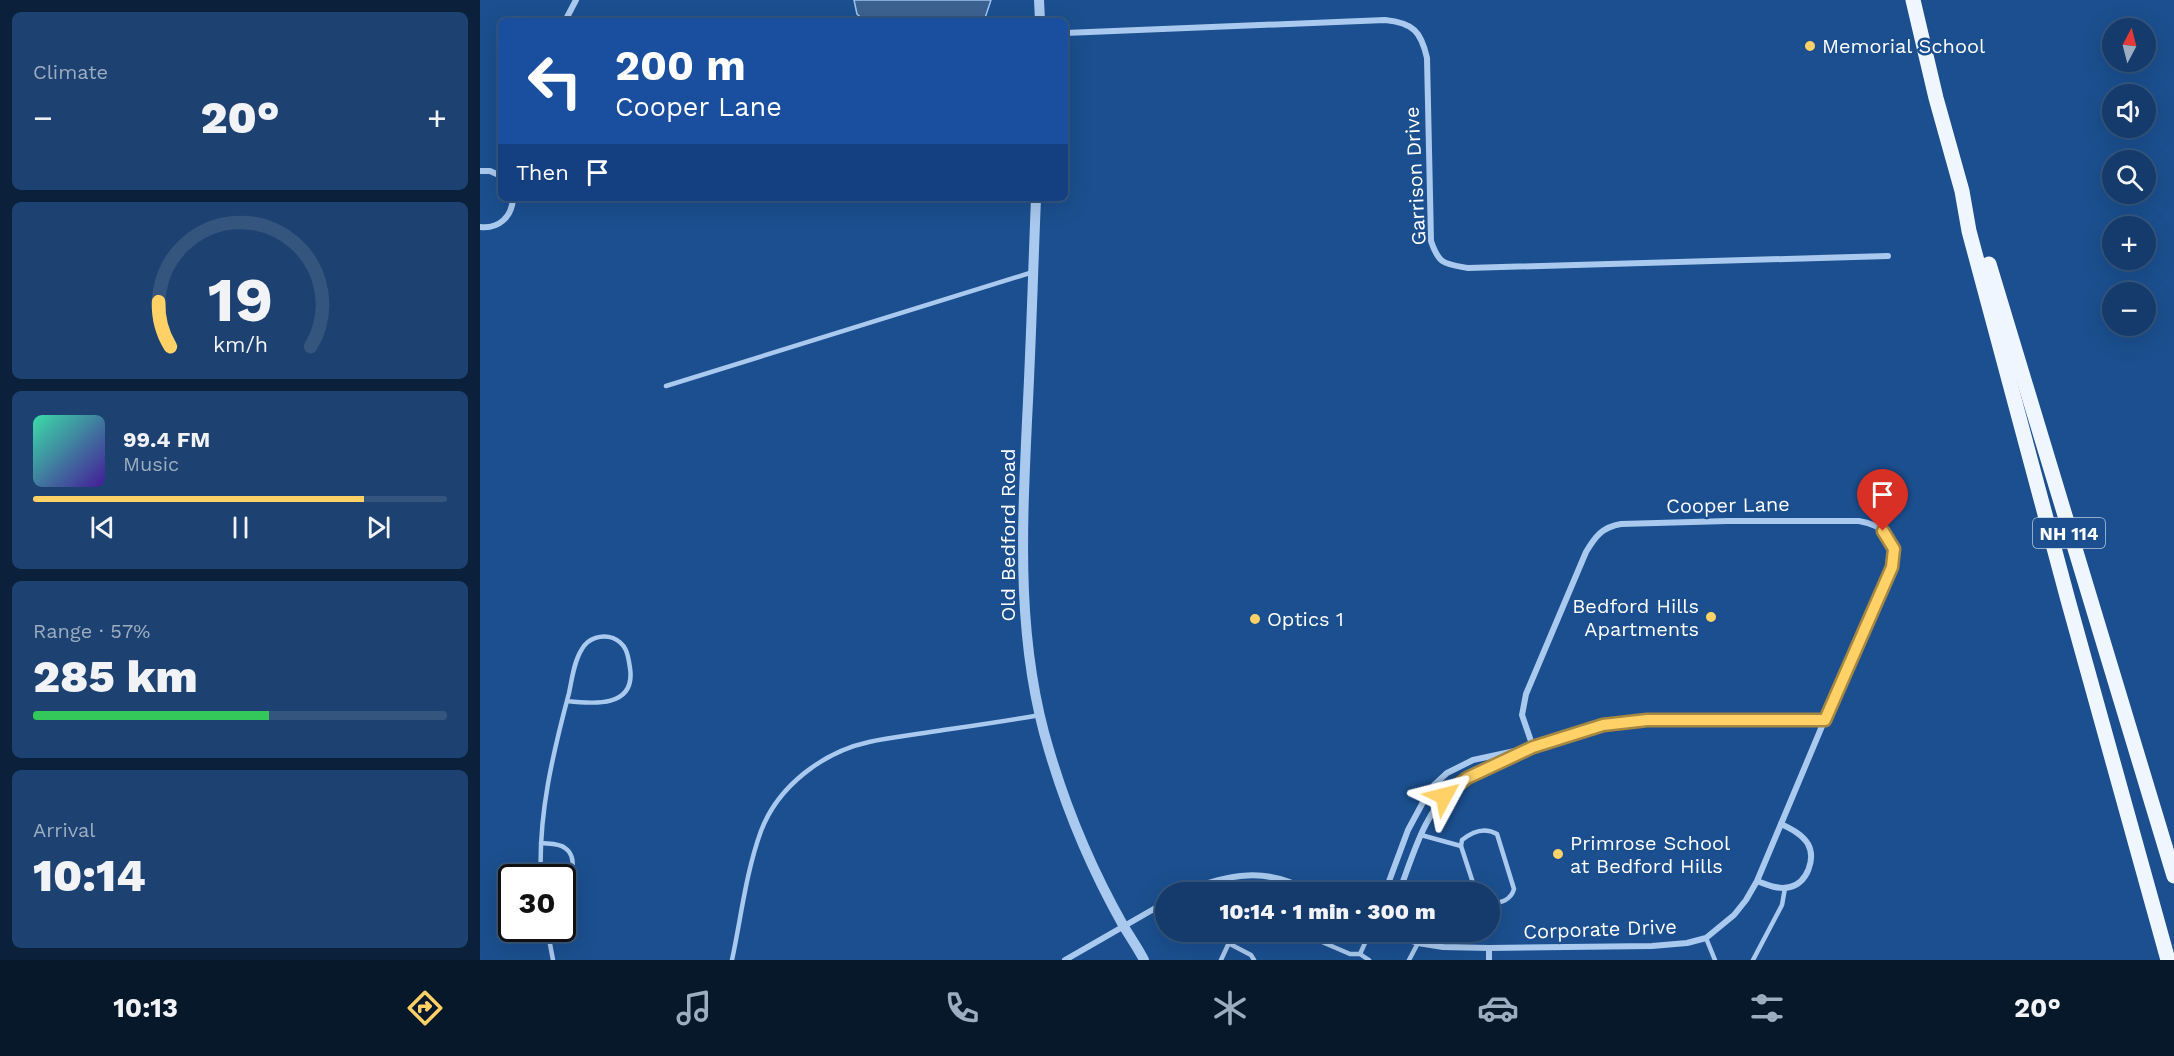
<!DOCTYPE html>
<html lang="en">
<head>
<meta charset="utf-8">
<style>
  :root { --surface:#143b6b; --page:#1d4271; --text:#f1f3f6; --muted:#9dadc1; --line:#33557e; --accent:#ffd166 }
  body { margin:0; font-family:"Work Sans",sans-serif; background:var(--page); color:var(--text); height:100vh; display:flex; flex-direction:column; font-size:22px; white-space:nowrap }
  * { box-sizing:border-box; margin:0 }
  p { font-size:20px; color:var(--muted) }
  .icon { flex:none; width:33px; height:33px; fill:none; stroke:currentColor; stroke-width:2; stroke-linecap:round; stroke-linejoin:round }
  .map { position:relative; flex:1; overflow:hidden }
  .panel { display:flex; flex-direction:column; gap:12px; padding:12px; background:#0b203b; width:480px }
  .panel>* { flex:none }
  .top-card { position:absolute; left:18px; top:18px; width:570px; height:183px; border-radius:9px; box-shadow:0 6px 24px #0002,0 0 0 2px var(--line); background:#1a4fa0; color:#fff; overflow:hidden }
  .needle { width:39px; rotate:7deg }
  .buttons { position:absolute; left:1622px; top:18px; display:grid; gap:12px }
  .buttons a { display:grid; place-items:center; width:54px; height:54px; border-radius:50%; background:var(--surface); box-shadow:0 6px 24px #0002,0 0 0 2px var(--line); font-size:30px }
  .speed { position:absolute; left:18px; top:864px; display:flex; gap:12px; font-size:30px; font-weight:700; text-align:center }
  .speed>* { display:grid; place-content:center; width:78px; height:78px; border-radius:50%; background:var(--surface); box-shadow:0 6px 24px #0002,0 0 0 2px var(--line); line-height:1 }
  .speed .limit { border:3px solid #111; border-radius:9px; background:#fff; color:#111 }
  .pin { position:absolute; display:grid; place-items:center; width:51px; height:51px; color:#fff; margin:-62px -26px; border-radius:50% 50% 50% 0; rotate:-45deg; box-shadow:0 0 6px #0007 }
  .pin .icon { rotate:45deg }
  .me { position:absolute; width:66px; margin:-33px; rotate:52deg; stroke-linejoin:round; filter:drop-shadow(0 0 4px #0008) }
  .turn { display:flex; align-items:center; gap:21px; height:126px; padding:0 18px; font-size:27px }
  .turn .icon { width:78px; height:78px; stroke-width:2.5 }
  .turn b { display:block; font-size:42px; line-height:51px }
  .then { display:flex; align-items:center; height:57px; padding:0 18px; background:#0003; gap:12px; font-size:22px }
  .big { font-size:45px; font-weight:800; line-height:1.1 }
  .panel .widget { flex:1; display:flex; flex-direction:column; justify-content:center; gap:9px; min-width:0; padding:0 21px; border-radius:9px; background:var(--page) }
  .panel .dial { align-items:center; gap:0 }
  .dial svg { height:156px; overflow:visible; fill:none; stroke:var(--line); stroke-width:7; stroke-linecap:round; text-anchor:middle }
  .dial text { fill:var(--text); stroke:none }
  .song { display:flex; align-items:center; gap:18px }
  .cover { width:72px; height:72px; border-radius:9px; background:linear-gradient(135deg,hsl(160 70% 55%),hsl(260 70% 35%)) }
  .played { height:6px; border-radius:3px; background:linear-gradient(90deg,var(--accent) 80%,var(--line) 80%) }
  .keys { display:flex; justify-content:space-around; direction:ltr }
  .heat { display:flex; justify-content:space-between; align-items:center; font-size:33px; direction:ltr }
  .charge { height:9px; border-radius:4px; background:linear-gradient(90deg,#34c759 57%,var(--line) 0) }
  .trip { position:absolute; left:675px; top:882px; width:345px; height:60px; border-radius:30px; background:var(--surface); box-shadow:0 6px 24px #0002,0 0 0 2px var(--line); font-weight:800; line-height:60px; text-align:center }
  .tab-bar { display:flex; height:96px; justify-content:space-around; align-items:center; background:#08182b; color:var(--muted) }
  .tab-bar .icon { width:42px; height:42px }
  .tab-bar .on { color:var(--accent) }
  .tab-bar b { font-size:27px; color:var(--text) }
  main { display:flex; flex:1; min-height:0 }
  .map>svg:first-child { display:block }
  .water { fill:#3c6290; stroke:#9cc4f0; stroke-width:1.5 }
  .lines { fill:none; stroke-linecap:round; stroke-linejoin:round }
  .service { stroke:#a9c9ee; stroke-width:4.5 }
  .minor { stroke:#a9c9ee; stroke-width:6 }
  .tertiary { stroke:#a9c9ee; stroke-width:10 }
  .primary { stroke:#f0f6ff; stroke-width:15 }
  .route-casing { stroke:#a68842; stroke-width:15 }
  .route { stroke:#ffd166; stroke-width:10 }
  .poi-dot { fill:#ffd166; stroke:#1b4f8f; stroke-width:2 }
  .labels { text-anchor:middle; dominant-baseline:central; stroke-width:5; stroke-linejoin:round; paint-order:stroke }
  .shield { fill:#1b4f8f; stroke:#bbcadd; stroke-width:1.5 }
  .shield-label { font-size:18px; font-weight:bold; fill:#fff }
  .poi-label { font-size:20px; fill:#fff; stroke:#1b4f8f; text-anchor:start }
  .street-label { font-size:20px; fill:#fff; stroke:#1b4f8f }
</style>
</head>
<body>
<main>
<section class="panel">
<div class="widget"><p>Climate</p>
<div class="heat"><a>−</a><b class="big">20°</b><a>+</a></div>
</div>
<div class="widget dial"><svg viewBox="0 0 100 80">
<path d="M14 69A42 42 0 1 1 86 69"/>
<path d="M14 69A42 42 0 0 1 8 46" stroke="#ffd166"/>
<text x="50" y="56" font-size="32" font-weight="700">19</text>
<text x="50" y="72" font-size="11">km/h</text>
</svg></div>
<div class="widget">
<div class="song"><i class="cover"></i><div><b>99.4 FM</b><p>Music</p></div></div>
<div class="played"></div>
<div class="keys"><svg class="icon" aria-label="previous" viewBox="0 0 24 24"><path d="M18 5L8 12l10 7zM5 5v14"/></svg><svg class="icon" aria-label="pause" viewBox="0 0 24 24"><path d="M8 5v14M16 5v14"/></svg><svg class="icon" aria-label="next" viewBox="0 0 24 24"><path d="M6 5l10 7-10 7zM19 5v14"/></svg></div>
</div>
<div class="widget"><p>Range · 57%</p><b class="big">285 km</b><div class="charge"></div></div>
<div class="widget"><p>Arrival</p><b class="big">10:14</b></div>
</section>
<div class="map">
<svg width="1694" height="960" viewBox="0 0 1694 960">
  <rect width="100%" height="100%" fill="#1b4f8f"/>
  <!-- water -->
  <path class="water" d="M374,0H511L504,21H385L377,14Z"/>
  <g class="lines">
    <!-- service -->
    <g class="service">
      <path d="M186,386L553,272"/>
      <path d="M941,835L981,846"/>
      <path d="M61,843C69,844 79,843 85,848C97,856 94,880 82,887"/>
      <path d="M61,878C58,815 73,753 89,693C92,679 94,661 102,649C108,638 122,634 133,638C147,644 148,655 150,668C156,708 113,704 87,701"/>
      <path d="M996,892L981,846L982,840C993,831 1005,827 1017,834L1034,889C1031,900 1020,904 1010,903"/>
      <path d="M67,928L73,960"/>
      <path d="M819,932L870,954H880L889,960"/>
      <path d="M1226,938L1235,960"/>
      <path d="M748,943L771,955L774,960"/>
      <path d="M880,954L890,932"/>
      <path d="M252,960C261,918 266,872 281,831C298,786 343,752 389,742C411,737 434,735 457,731C491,726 526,721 560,715"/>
      <path d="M741,960L754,932"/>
      <path d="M929,960L938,943"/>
      <path d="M1273,960L1302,905L1305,888"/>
    </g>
    <!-- minor -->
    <g class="minor">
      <path d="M85,21L96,0"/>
      <path d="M585,33L905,20C933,23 941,31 947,58L951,241C959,265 965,264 988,268L1408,256"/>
      <path d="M0,171H10L21,176"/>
      <path d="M0,227C19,229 32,217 33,198"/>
      <path d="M1053,747L1042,715L1046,694L1106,552C1115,537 1122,527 1141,524L1247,521H1379C1404,525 1419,540 1412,567L1356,698L1345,719"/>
      <path d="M704,892C747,874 788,866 830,892"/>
      <path d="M905,892L928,830L948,793L954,785L967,773L993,760L1053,747L1104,730L1144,722L1345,719L1301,824"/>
      <path d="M919,892C933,856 944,812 975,786C993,771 1020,762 1041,752"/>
      <path d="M902,932L938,943L963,947L1009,948L1172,946L1207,943L1226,938L1254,915L1266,900L1277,881L1301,824C1311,829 1322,834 1328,844C1336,859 1327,883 1310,887C1299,890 1287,885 1277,881"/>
      <path d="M1009,948V960"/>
      <path d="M585,960L686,902"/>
    </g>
    <!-- tertiary -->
    <g class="tertiary">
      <path d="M559,0L560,21"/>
      <path d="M556,198C553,272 551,346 547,421C542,531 536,642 569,750C587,811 612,870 643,925C650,937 658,948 664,960"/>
    </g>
    <!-- primary -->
    <g class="primary">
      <path d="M1433,0L1456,98L1482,191L1489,231L1588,600L1688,960"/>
      <path d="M1509,264L1694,876"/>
    </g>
  </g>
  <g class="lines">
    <!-- route casing -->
    <g class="route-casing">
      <path id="route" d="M964,796L987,778L1053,747L1123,725L1167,720H1345L1412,567L1414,549L1403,531"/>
    </g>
    <!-- route -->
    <use href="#route" class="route"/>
  </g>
  <!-- markers -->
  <g class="poi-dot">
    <circle cx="1330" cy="46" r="6"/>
    <circle cx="1231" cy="617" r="6"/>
    <circle cx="775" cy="619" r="6"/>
    <circle cx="1078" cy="854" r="6"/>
  </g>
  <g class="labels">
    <!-- shield labels -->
    <rect class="shield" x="1553" y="518" width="72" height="30" rx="4.5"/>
    <g class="shield-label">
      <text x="1589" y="533">NH 114</text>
    </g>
    <!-- poi labels -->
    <g class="poi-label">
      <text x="1342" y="46">Memorial School</text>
      <text x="1219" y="606" text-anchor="end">Bedford Hills<tspan x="1219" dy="23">Apartments</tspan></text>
      <text x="787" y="619">Optics 1</text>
      <text x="1090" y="843">Primrose School<tspan x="1090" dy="23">at Bedford Hills</tspan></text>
    </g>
    <!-- street labels -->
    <g class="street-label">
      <text transform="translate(935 176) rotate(-93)">Garrison Drive</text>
      <text transform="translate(1248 505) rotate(-1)">Cooper Lane</text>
      <text transform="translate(528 535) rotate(-90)">Old Bedford Road</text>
      <text transform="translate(1120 929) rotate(-2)">Corporate Drive</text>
    </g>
  </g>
</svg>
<div class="buttons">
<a><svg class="needle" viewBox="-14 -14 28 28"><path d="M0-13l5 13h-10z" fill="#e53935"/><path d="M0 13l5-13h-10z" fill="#9dadc1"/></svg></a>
<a><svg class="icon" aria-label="sound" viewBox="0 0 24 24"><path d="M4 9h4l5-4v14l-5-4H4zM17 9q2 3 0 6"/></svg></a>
<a><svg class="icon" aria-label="search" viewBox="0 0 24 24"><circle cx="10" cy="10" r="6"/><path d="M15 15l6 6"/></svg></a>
<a>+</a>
<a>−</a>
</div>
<div class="speed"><div class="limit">30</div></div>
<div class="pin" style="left:1403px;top:531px;background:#d93025"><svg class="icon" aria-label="arrive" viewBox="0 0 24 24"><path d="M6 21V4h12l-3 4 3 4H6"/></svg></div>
<svg class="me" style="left:964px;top:796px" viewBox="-20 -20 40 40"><path d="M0-17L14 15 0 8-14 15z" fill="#ffd166" stroke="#fff" stroke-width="4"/></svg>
<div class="trip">10:14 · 1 min · 300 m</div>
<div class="top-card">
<div class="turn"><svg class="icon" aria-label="left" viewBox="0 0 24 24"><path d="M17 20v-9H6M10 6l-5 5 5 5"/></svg><div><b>200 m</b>Cooper Lane</div></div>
<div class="then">Then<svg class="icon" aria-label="arrive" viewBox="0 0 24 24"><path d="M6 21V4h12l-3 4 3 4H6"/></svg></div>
</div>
</div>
</main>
<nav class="tab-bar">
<b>10:13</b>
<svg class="icon on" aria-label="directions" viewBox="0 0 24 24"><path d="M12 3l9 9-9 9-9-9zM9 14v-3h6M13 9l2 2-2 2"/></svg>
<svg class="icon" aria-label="music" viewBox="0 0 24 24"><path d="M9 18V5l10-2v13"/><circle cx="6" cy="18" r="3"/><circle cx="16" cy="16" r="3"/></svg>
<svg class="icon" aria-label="phone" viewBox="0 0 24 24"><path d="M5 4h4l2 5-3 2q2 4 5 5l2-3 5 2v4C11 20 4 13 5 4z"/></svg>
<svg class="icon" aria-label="climate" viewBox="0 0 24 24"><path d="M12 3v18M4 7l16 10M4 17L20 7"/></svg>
<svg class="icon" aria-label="car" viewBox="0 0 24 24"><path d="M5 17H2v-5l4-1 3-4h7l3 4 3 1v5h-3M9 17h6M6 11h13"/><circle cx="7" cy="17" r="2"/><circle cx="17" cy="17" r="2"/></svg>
<svg class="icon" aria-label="filters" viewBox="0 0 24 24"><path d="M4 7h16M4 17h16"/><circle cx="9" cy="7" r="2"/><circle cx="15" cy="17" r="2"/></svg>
<b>20°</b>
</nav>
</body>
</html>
